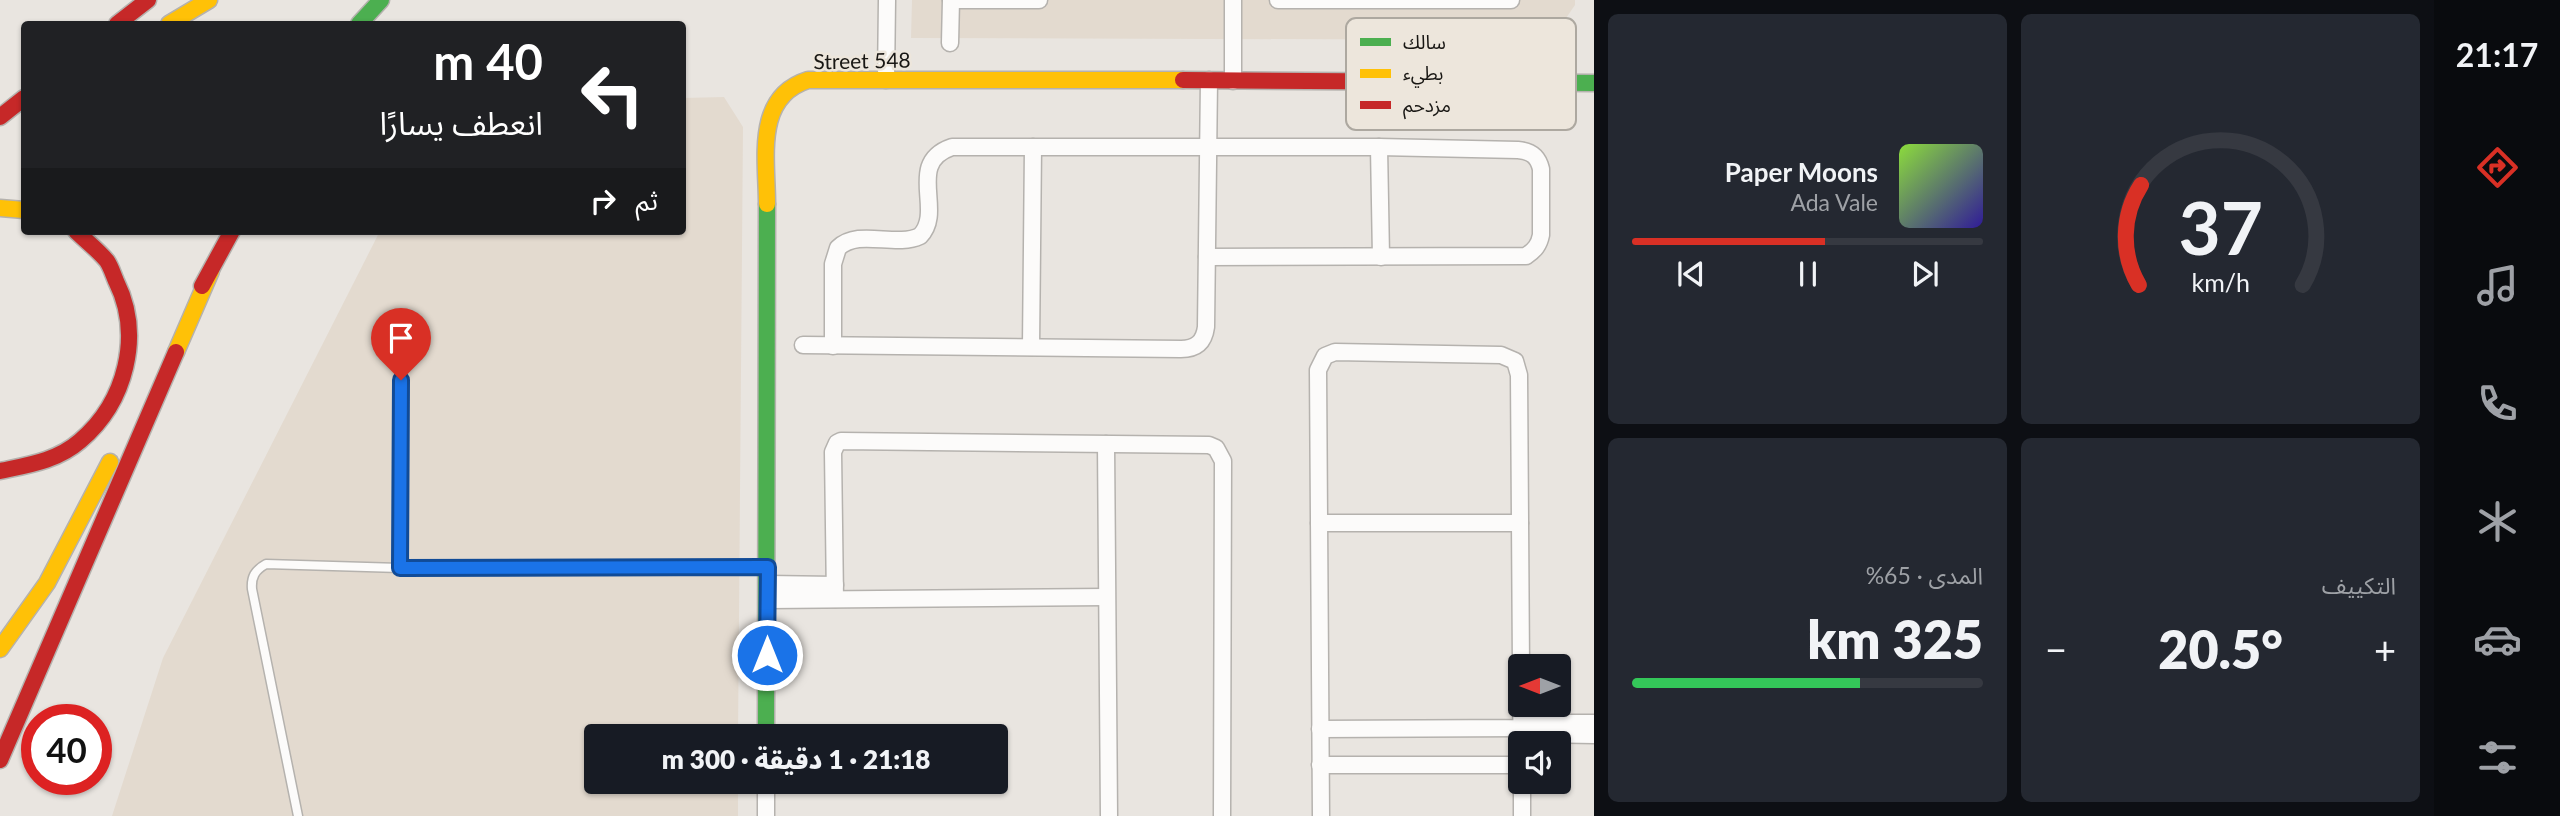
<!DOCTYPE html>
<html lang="ar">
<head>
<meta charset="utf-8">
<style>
  :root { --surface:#171b24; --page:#242831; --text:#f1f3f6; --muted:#9ea1a6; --line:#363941; --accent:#d93025 }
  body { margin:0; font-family:Lato,"Noto Sans Arabic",sans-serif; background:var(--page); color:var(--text); direction:rtl; height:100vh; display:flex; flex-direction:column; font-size:26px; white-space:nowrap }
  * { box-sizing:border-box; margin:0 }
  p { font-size:23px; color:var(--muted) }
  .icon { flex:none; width:38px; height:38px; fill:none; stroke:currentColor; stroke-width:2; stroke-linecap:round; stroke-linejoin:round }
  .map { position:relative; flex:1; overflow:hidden; direction:ltr }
  .drawer { display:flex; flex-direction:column; gap:14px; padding:14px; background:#0d0f14; width:840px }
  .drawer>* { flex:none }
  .hud { position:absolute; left:21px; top:21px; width:665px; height:214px; border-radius:7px; box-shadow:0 2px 5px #0004; direction:rtl; background:#202124; color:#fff; overflow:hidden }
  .needle { width:46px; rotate:270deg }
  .buttons { position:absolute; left:1508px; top:654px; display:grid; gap:14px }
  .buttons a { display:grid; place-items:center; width:63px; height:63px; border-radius:7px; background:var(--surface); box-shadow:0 2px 5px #0004; font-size:35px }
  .speed { position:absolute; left:21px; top:704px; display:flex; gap:14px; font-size:35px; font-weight:700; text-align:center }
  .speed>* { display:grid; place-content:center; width:91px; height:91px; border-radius:50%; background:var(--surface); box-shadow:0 2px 5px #0004; line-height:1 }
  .speed .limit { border:10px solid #d22; background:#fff; color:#111 }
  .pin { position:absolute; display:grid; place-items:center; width:60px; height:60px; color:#fff; margin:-72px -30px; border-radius:50% 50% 50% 0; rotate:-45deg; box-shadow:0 0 7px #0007 }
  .pin .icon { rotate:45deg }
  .me { position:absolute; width:77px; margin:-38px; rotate:0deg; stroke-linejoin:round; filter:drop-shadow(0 0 5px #0008) }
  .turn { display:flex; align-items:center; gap:24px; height:147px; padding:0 28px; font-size:32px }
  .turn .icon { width:91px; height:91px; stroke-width:2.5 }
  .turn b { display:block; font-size:49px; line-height:60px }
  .then { display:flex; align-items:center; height:66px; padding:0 28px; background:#0003; gap:14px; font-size:26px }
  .big { font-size:52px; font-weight:800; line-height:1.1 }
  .drawer .tile { flex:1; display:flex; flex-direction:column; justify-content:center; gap:10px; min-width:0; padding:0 24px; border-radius:10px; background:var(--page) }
  .drawer .dial { align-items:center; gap:0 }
  .dial svg { height:182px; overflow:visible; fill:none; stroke:var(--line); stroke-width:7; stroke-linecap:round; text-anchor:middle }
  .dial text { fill:var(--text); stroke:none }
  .song { display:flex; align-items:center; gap:21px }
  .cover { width:84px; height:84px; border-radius:10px; background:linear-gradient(135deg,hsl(90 70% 55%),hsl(250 70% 35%)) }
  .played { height:7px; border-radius:4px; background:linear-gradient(90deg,var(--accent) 55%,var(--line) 55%) }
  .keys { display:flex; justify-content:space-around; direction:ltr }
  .heat { display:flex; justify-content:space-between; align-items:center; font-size:38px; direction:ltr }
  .charge { height:10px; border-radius:5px; background:linear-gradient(90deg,#34c759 65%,var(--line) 0) }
  .drawer .tiles { flex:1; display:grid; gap:14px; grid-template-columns:repeat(2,1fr) }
  .trip { position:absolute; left:584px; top:724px; width:424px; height:70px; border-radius:7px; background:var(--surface); box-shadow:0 2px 5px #0004; font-weight:800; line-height:70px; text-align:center; direction:rtl }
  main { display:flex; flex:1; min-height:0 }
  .tabs { display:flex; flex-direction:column; width:126px; justify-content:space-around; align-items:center; background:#090b0e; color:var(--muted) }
  .tabs .icon { width:49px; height:49px }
  .tabs .selected { color:var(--accent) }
  .tabs b { font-size:32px; color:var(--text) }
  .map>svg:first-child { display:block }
  .built { fill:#e3dacf }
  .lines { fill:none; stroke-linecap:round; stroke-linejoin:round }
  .lane-casing { stroke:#b5b2ae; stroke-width:11 }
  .street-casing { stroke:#b5b2ae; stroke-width:19 }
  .fast-casing { stroke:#b5b2ae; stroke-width:19 }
  .slow-casing { stroke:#b5b2ae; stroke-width:19 }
  .jam-casing { stroke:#b5b2ae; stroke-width:19 }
  .lane { stroke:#fcfbfa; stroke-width:8 }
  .street { stroke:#fcfbfa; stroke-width:16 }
  .fast { stroke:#4caf50; stroke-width:16 }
  .slow { stroke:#ffc107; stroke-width:16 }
  .jam { stroke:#c62828; stroke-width:16 }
  .route-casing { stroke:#114b97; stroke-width:18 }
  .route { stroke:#1a73e8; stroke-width:12 }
  .labels { text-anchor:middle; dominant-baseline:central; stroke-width:5; stroke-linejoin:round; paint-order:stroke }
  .street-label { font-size:21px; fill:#191714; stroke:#ede6dc }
  .key { fill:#ede6dc; stroke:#ada8a0; stroke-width:2 }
  .key-label { font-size:19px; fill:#191714 }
</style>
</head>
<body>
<main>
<nav class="tabs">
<b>21:17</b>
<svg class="icon selected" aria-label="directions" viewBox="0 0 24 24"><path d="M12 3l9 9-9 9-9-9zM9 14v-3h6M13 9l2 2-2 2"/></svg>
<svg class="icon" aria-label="music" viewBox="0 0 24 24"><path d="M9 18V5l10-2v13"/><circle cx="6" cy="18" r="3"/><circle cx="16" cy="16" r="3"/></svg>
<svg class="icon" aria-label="phone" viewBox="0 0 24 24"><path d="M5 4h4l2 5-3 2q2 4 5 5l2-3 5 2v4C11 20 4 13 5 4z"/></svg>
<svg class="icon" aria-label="climate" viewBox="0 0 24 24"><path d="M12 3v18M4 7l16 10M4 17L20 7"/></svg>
<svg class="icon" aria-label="car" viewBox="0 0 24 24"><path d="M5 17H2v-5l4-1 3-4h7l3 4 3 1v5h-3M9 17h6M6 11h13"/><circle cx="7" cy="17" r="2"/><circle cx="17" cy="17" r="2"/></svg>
<svg class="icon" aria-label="filters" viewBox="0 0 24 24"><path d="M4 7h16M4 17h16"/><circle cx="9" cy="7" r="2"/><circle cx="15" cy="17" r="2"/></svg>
</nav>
<section class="drawer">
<div class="tiles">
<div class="tile dial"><svg viewBox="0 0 100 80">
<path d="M14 69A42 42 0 1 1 86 69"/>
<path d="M14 69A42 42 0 0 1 15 25" stroke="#d93025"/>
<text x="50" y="56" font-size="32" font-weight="700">37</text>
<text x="50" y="72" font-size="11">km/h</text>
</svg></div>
<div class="tile">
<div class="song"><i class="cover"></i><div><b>Paper Moons</b><p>Ada Vale</p></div></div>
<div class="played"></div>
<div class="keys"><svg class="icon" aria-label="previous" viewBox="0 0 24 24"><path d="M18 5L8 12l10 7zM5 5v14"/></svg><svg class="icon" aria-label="pause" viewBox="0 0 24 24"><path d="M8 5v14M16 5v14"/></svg><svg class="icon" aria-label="next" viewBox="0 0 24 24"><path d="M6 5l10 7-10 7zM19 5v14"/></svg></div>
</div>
<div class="tile"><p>التكييف</p>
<div class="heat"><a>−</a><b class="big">20.5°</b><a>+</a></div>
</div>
<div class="tile"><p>المدى · 65%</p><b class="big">325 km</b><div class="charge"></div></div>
</div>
</section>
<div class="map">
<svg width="1594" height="816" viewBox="0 0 1594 816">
  <rect width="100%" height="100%" fill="#e9e5e0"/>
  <!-- built -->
  <g class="built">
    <path d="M912,0H1575V5L1551,40L911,38Z"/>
    <path d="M724,97L743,127L738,737H597V782H738V816H112L163,658L380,231H682L683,98Z"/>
  </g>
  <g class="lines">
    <!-- lane casing -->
    <g class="lane-casing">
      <g id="lane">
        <path d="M400,568L401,380"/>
        <path d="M298,816L252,589C251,577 255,570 266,564L400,568L765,567"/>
      </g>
    </g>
    <!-- street casing -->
    <g class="street-casing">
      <g id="street">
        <path d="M951,0H1039"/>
        <path d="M1278,0H1511"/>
        <path d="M950,43L951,0"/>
        <path d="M886,80L887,0"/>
        <path d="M1233,81V0"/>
        <path d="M1379,147L1381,257"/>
        <path d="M803,345L1181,349C1196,349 1204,342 1206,327L1209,80"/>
        <path d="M833,346V264L838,248C859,228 895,248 920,236C945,211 905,163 952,147H1379L1518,150C1531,151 1538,156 1541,169V235C1539,245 1535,250 1526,256L1207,257"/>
        <path d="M1031,347L1033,147"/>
        <path d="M1106,444L1109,816"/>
        <path d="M1319,523H1520"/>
        <path d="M768,584L835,585"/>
        <path d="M835,599L833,452L837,443L841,441L1209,445L1216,448L1223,461L1222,816"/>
        <path d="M768,600L1106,597"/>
        <path d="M1521,705L1522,744"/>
        <path d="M1522,728L1538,734L1594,735"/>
        <path d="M1320,729L1522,728L1532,723H1594"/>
        <path d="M1320,765H1521"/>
        <path d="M1522,782V816"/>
        <path d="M766,816V782"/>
        <path d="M1321,816L1318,370L1325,356L1335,352L1501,355L1515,361L1519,375L1521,667"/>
      </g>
    </g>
    <!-- fast casing -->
    <g class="fast-casing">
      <g id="fast">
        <path d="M359,24L381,0"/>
        <path d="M1461,82L1594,83"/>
        <path d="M766,737L767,204"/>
      </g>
    </g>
    <!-- slow casing -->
    <g class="slow-casing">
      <g id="slow">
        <path d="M169,24L209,0"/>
        <path d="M767,204C767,159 754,97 808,80H1183"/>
        <path d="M0,208L24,210"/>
        <path d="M176,352L211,271"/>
        <path d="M0,649L47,583L110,462"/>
      </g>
    </g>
    <!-- jam casing -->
    <g class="jam-casing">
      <g id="jam">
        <path d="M117,24L148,0"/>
        <path d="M1183,80L1461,82"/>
        <path d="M0,117L24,98"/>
        <path d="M202,286L232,231"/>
        <path d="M0,471C28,465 57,461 80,441C126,402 143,335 116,281C113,274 111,267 107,261C98,250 86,241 76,231"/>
        <path d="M0,760L176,352"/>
      </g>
    </g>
    <!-- lane -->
    <use href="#lane" class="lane"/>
    <!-- street -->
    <use href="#street" class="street"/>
    <!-- fast -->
    <use href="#fast" class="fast"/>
    <!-- slow -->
    <use href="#slow" class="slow"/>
    <!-- jam -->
    <use href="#jam" class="jam"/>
  </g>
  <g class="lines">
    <!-- route casing -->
    <g class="route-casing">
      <path id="route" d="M401,380L400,568L768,567L767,655"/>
    </g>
    <!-- route -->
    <use href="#route" class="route"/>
  </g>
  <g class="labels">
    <!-- street labels -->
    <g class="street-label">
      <text transform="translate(862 60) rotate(-1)">Street 548</text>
    </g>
  </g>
  <!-- legend -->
  <rect x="1346" y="18" width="230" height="112" rx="10" class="key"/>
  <rect x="1360" y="38" width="31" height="8" fill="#4caf50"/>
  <rect x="1360" y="69" width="31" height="9" fill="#ffc107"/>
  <rect x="1360" y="101" width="31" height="8" fill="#c62828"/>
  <g class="key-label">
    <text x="1403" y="49">سالك</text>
    <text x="1403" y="80">بطيء</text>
    <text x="1403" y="112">مزدحم</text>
  </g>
</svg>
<div class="buttons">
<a><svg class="needle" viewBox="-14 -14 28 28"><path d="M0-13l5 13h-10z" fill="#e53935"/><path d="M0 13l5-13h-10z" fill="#9ea1a6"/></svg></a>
<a><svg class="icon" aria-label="sound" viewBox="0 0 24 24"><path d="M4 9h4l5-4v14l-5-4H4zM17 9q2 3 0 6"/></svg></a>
</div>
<div class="speed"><div class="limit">40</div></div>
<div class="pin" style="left:401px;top:380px;background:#d93025"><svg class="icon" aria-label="arrive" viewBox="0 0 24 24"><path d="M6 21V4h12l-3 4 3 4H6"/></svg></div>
<svg class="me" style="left:767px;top:655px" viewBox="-20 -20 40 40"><circle r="17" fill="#1a73e8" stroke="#fff" stroke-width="3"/><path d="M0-11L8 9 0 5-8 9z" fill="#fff"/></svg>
<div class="trip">21:18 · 1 دقيقة · 300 m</div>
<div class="hud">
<div class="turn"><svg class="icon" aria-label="left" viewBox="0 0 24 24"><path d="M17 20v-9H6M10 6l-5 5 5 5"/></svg><div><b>40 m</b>انعطف يسارًا</div></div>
<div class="then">ثم<svg class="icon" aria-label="right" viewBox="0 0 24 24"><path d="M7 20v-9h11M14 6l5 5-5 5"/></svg></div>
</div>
</div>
</main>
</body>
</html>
